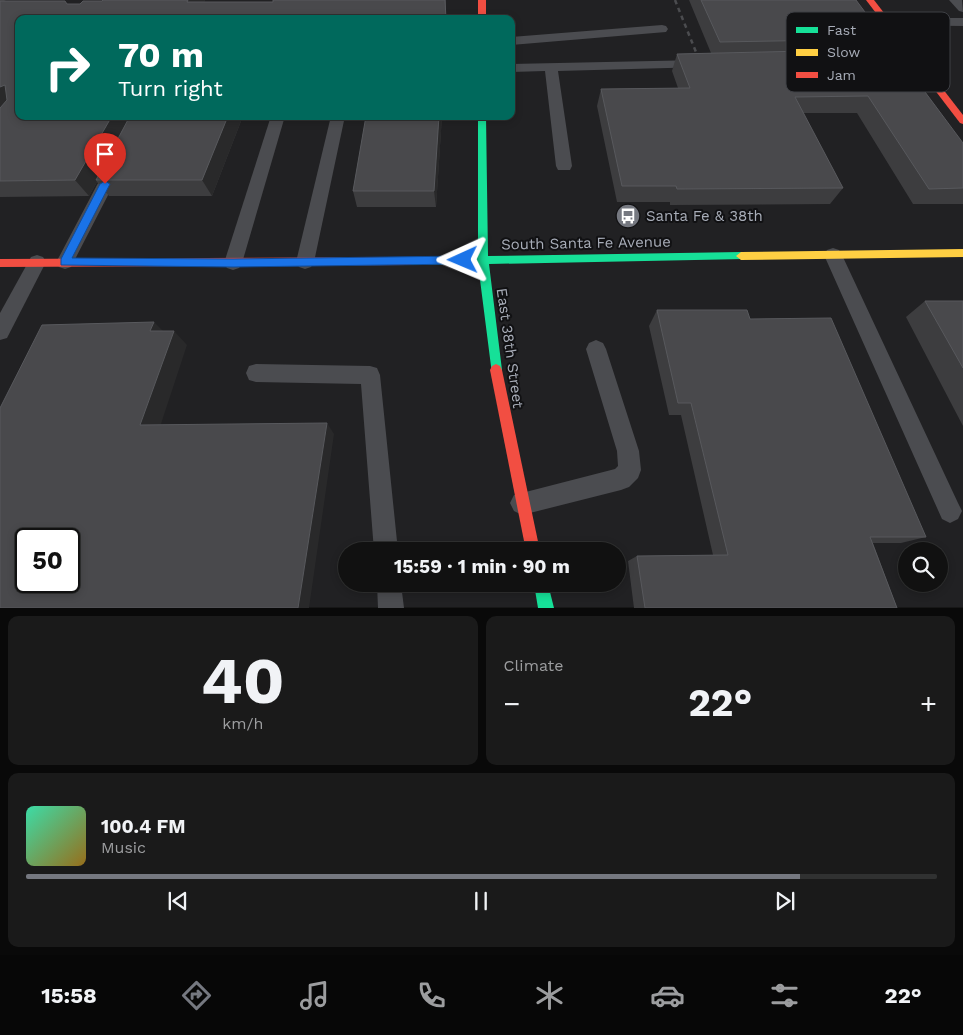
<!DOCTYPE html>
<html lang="en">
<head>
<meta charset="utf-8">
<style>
  :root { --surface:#111; --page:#1a1a1a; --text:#f1f3f6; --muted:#9c9d9f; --line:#303131; --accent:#757880 }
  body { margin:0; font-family:"Work Sans",sans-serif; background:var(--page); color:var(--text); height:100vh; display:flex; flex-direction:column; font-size:19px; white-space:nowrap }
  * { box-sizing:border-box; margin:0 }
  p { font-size:16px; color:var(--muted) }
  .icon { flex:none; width:28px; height:28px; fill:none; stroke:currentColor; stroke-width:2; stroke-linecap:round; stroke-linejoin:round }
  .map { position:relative; height:608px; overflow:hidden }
  .details { display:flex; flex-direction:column; gap:8px; padding:8px; background:#090909; flex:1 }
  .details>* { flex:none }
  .banner { position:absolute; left:15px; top:15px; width:500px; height:105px; border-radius:10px; box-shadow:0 2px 8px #0003,0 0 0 1px var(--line); background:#00695c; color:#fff; overflow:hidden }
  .fabs { position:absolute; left:898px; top:542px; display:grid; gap:10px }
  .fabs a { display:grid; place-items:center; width:50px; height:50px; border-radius:50%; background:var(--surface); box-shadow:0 2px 8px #0003,0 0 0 1px var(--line); font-size:25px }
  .speed { position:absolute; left:15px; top:528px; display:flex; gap:10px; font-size:25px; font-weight:700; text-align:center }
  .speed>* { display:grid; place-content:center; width:65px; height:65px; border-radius:50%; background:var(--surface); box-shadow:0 2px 8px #0003,0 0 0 1px var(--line); line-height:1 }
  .speed .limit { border:2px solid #111; border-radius:8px; background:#fff; color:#111 }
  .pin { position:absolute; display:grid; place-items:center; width:42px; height:42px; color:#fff; margin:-51px -21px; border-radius:50% 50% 50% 0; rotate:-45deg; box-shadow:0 0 5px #0007 }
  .pin .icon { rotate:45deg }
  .me { position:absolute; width:55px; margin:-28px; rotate:269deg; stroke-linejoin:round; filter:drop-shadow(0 0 4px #0008) }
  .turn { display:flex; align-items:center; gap:18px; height:105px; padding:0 20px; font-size:22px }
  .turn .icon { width:65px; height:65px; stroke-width:2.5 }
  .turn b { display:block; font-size:35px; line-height:42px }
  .big { font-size:38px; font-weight:700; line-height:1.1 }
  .details .tile { flex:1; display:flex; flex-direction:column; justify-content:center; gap:8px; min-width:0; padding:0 18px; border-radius:10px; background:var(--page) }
  .details .dial { align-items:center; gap:0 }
  .dial b { font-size:65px; line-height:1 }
  .song { display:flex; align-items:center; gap:15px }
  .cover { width:60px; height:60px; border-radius:8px; background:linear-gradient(135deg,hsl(160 70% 55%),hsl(40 70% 35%)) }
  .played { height:5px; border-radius:2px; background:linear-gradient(90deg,var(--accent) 85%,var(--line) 85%) }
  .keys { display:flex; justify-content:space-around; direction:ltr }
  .heat { display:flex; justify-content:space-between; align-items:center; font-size:28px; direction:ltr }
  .details .tiles { flex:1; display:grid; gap:8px; grid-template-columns:1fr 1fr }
  .tile:last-child { grid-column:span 2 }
  .trip { position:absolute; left:338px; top:542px; width:288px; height:50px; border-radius:25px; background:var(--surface); box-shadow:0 2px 8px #0003,0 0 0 1px var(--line); font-weight:700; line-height:50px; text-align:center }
  .tab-bar { display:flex; height:80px; justify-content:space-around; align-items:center; background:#070707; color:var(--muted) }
  .tab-bar .icon { width:35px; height:35px }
  .tab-bar .on { color:var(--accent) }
  .tab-bar b { font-size:22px; color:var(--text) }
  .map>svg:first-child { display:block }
  .built { fill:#212123; fill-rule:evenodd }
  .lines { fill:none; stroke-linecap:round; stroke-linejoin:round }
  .lane { fill:#4b4c50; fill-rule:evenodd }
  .fast { fill:#16e098; fill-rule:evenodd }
  .slow { fill:#ffcf43; fill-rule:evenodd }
  .jam { fill:#f24e42; fill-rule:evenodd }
  .rail { stroke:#4b4c4f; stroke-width:2.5; stroke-dasharray:4.5 4; stroke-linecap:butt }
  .wall { fill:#3d3d3f }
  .shaded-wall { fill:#29292a }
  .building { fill:#49494c; stroke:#58595d; fill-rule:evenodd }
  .route { fill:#1a73e8; stroke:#114b97 }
  .labels { text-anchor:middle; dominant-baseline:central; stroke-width:4; stroke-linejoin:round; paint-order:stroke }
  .poi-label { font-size:15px; fill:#a8adb8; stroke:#111113; text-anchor:start }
  .street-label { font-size:15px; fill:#a8adb8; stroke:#111113 }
  .key { fill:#111113; stroke:#3e4045; stroke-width:1 }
  .key-label { font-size:14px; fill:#a8adb8 }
</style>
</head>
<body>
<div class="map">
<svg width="963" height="608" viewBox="0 0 963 608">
  <rect width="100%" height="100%" fill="#171717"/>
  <!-- built -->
  <path class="built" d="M0,0H963V607H0ZM19,19H511V116H19ZM26,539H69V581H26ZM346,551H616V584H346ZM906,551H939V584H906Z"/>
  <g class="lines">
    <!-- lane -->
    <g class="lane">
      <path d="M949,0H962L963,12L959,11Z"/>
      <path d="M887,18H963V26L883,25L881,22L883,19Z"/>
      <path d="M662,25L666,26L668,29L666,32L511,45V37Z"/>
      <path d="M700,60L707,64L705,67L558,71L572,166L570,170H558L556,166L545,71L511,72V64Z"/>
      <path d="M271,116H285L242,263L239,268L233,270L227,268L224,263Z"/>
      <path d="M331,116H345L314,262L311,267L305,269L299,267L296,262Z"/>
      <path d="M114,163L120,164L122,168L71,267L65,269L59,267L56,262L59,257L106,168L108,164Z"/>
      <path d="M833,248L839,250L842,255L958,503L962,511L958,519L950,523L942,519L824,255L827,250Z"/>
      <path d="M37,255L43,257L46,262L7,338L0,340V313L31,257Z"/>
      <path d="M596,340L603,343L606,349L639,451L641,470L638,478L629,487L621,490L522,515L514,511L510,503L514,495L615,469L618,466L617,451L586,349L589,343Z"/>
      <path d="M256,364L370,366L377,368L380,375L398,551H374L361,384L256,382L249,380L246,373L249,366Z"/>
      <path d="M377,584H401L404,608H378Z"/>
    </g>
    <!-- fast -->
    <g class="fast">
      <path d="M478,116H486L488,256L741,252L745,253L746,256L745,259L489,264L502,370L500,374L496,376L492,374L478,264L411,265L406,261L411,257L478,256Z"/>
      <path d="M534,584H548L554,608H538Z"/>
    </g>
    <!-- slow -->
    <path class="slow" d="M963,249V257L741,260L736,256L741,252Z"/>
    <!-- jam -->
    <g class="jam">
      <rect x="478" y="0" width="8" height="19"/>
      <path d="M866,0H874L963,115V124L960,123Z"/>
      <path d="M411,257L416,261L411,265L0,267V259Z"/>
      <path d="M496,364L500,366L502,370L540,551H526L490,370L492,366Z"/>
    </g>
    <!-- rail -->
    <path class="rail" d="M675,0L698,57"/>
  </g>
  <!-- wall -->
  <g class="wall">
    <path d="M0,0H6L4,1L67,4H80L102,1L103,0H205L204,2H273V0H446V19H19V116H243L212,196H109L97,182L89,196L0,197Z"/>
    <path d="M689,0H856L885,39L878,49L963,143V204H913L857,113H803L843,188L830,204L670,205V202H617L597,106L601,89L678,88L672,71L677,54L711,53Z"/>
    <path d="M366,116H442L436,207H357L353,191Z"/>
    <path d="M925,301H963V426L906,317Z"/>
    <path d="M657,310L750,319L926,537L901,543H873L897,608H634L628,561L637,556L713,555L681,415H669L649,326Z"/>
  </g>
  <!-- shaded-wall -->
  <g class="shaded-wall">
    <path d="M188,0H205L195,19L187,2Z"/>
    <path d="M5,85L19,101L0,125V87Z"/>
    <path d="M112,116H133L96,180L97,182L89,196L75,180Z"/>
    <path d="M228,116H243L212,196L202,180Z"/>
    <path d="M439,116H442L436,207L434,191Z"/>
    <path d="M154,322L168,336L150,331Z"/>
    <path d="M174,331L187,345L157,436L140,425Z"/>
    <path d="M327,423L334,434L309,608H298Z"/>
  </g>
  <!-- building -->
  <g class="building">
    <path d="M103,0H188L187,2H273V0H445L446,19H19V116H112L75,180L0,181V108L7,100L5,85L0,87V1H65L67,4H80L83,1H102Z"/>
    <path d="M701,0H856L885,39L720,42Z"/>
    <path d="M893,49L963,143V188L929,189L868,96L795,97L843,188L677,189L676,186H622L601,89L690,88L677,54Z"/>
    <path d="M130,116H228L202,180H96Z"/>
    <path d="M366,116H439L434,191H353Z"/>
    <path d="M925,301H963V368Z"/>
    <path d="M657,310H747L750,319L831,318L926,537H870L897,608H645L637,556L728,555L691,403H678Z"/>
    <path d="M154,322L150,331H174L140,425L327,423L298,608H0V408L42,325ZM26,539H69V581H26Z"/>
  </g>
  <!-- route -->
  <path class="route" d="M105,181L110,184L72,258L233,259L463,256L468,260L463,264L233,267L61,265V259L100,184Z"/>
  <!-- icons -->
  <defs>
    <g id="bus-disc" transform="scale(1.25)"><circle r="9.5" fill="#757880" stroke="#111113"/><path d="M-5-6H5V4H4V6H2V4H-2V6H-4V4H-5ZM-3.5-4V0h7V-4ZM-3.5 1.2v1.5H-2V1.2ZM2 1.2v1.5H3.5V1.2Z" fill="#fff"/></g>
  </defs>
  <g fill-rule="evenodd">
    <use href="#bus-disc" x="628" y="216"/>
  </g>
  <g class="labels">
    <!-- poi labels -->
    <g class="poi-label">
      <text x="646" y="216">Santa Fe &amp; 38th</text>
    </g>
    <!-- street labels -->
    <g class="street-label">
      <text transform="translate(586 243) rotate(-1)">South Santa Fe Avenue</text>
      <text transform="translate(510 348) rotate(82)">East 38th Street</text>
    </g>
  </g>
  <!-- legend -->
  <rect x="786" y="12" width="164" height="80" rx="8" class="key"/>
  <rect x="796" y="27" width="22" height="6" fill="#16e098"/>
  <rect x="796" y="49" width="22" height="7" fill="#ffcf43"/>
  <rect x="796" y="72" width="22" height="6" fill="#f24e42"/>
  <g class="key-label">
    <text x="827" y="35">Fast</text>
    <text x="827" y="57">Slow</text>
    <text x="827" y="80">Jam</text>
  </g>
</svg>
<div class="fabs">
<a><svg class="icon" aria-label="search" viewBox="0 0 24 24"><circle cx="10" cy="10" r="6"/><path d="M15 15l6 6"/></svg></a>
</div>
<div class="speed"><div class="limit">50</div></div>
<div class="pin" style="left:105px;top:184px;background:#d93025"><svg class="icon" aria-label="arrive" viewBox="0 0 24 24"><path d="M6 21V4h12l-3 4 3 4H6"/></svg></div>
<svg class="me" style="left:463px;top:260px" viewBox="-20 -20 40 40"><path d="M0-17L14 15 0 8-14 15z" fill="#1a73e8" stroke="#fff" stroke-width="4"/></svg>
<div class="trip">15:59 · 1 min · 90 m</div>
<div class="banner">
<div class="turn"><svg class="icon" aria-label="right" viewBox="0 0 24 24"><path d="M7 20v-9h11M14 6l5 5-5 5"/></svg><div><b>70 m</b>Turn right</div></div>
</div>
</div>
<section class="details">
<div class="tiles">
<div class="tile dial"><b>40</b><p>km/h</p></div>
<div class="tile"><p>Climate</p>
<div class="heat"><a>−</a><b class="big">22°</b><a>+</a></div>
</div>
<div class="tile">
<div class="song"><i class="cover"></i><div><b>100.4 FM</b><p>Music</p></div></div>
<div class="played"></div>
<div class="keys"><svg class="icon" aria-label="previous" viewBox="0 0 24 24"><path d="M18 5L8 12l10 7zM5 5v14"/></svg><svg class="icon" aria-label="pause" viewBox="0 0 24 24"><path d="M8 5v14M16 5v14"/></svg><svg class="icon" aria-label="next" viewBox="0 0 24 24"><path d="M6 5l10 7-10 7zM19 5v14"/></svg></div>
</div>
</div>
</section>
<nav class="tab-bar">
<b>15:58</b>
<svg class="icon on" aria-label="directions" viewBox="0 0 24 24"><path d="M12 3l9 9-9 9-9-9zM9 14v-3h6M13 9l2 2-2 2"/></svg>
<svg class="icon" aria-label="music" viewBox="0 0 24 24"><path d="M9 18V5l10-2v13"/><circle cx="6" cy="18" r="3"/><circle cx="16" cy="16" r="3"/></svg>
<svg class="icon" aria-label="phone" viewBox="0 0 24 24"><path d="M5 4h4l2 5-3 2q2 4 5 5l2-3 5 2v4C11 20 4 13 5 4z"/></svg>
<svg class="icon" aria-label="climate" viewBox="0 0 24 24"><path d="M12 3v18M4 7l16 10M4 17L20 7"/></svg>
<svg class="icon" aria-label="car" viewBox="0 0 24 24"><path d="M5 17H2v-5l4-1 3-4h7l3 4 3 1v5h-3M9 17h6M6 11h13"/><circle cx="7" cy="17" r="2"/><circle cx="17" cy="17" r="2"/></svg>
<svg class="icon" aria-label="filters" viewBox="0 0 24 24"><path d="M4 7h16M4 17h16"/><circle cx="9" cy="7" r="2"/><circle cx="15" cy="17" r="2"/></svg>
<b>22°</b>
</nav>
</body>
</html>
